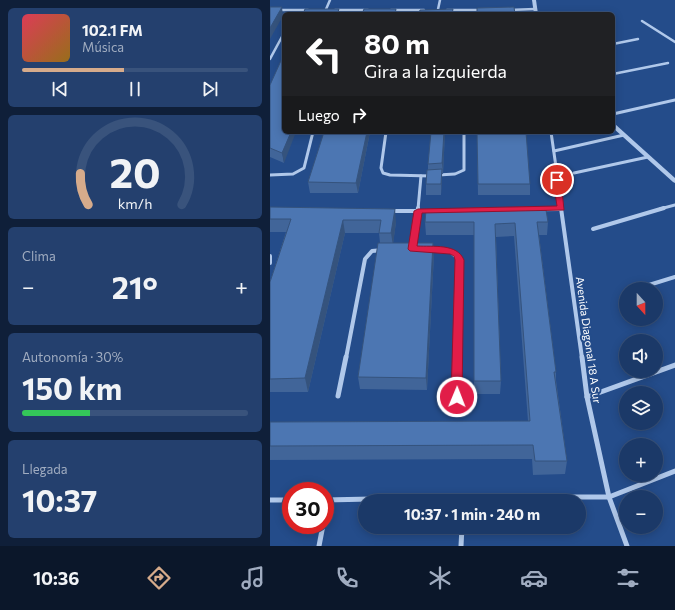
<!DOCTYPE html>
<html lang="es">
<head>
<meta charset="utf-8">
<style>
  :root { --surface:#1b3968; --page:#24406e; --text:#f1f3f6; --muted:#a0acc0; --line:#39537c; --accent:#d6ab8b }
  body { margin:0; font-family:Commissioner,sans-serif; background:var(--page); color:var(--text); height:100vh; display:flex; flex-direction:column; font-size:15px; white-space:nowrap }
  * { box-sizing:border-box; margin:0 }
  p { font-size:13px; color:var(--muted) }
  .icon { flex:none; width:22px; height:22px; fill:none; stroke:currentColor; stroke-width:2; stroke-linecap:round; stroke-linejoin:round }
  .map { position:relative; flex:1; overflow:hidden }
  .side { display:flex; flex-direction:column; gap:8px; padding:8px; background:#0f1f39; width:270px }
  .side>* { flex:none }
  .top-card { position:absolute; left:12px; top:12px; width:333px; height:122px; border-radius:6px; box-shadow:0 2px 10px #0003,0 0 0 1px var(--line); background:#202124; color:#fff; overflow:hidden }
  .needle { width:26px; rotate:159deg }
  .buttons { position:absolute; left:349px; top:282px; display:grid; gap:8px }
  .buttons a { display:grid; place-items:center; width:44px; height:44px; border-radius:50%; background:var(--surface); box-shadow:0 2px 10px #0003,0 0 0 1px var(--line); font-size:20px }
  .speed { position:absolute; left:12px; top:482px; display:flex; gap:8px; font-size:20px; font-weight:700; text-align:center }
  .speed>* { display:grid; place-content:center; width:52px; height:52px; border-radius:50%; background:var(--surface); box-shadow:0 2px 10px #0003,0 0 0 1px var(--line); line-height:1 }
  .speed .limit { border:6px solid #d22; background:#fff; color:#111 }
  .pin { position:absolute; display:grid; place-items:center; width:34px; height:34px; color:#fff; margin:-17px; border:2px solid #fff; border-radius:50%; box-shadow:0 1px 4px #0007 }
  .me { position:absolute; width:44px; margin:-22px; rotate:1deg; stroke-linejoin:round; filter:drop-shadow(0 0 3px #0008) }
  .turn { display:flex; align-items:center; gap:14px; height:84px; padding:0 16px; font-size:18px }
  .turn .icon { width:52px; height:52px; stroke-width:2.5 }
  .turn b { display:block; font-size:28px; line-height:34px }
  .then { display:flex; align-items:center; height:38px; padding:0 16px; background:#0003; gap:8px; font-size:15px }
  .big { font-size:30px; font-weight:700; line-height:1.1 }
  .side .widget { flex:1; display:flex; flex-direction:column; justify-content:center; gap:6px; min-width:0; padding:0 14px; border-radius:6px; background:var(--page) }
  .side .dial { align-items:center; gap:0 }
  .dial svg { height:104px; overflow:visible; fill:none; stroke:var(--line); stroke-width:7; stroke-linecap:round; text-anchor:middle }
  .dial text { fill:var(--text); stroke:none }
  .song { display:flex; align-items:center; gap:12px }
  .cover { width:48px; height:48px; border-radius:6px; background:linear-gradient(135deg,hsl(350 70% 55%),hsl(40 70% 35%)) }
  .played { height:4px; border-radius:2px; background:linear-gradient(90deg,var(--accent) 45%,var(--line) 45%) }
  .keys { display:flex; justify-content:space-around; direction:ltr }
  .heat { display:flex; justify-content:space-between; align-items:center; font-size:22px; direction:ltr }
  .charge { height:6px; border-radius:3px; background:linear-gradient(90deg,#34c759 30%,var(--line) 0) }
  .trip { position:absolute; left:88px; top:494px; width:228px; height:40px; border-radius:20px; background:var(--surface); box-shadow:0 2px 10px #0003,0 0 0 1px var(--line); font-weight:700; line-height:40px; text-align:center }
  .dock { display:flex; height:64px; justify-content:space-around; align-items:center; background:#0b172a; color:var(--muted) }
  .dock .icon { width:28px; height:28px }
  .dock .current { color:var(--accent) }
  .dock b { font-size:18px; color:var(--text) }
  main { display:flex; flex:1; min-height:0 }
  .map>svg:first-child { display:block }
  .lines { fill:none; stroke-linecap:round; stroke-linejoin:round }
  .pedestrian { stroke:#b0c8ea; stroke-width:3 }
  .minor-far3 { stroke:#b0c8ea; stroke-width:2.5 }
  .minor-far2 { stroke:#b0c8ea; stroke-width:3 }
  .minor-far1 { stroke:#b0c8ea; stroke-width:4 }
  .minor { stroke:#b0c8ea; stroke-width:5 }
  .tertiary { fill:#b0c8ea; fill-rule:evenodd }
  .wall { fill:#416599 }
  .shaded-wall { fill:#35537d }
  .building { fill:#4c76b2; stroke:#35537d }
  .route { fill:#e11d48; stroke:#92132f }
  .labels { text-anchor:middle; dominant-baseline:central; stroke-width:4; stroke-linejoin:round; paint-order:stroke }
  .street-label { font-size:11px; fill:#fff; stroke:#244c8a }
</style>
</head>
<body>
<main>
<section class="side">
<div class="widget">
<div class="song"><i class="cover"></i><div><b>102.1 FM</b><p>Música</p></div></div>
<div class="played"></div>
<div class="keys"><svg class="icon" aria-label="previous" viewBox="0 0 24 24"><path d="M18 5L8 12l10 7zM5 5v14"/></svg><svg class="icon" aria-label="pause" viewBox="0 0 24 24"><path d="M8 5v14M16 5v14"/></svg><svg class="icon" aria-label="next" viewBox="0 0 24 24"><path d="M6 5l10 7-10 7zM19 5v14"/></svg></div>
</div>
<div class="widget dial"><svg viewBox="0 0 100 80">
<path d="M14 69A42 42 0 1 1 86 69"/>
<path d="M14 69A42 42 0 0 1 8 45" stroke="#d6ab8b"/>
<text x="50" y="56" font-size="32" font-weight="700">20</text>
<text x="50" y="72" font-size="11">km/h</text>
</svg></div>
<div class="widget"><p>Clima</p>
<div class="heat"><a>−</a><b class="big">21°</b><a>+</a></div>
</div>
<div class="widget"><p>Autonomía · 30%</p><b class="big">150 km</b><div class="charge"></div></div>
<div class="widget"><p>Llegada</p><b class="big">10:37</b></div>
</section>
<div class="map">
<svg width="405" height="546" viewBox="0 0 405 546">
  <rect width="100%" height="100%" fill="#244c8a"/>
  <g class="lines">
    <!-- pedestrian -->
    <path class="pedestrian" d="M284,151L354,135"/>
    <!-- minor-far3 -->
    <g class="minor-far3">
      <path d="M7,10H38"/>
      <path d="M65,10H98"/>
      <path d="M121,10H154"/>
      <path d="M177,10H212"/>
      <path d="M239,10L265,9"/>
      <path d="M54,14L60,0"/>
      <path d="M167,14L170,0"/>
      <path d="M372,21L405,42"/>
      <path d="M343,44L368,39"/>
      <path d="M0,59L14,33"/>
      <path d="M343,74L398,63"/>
    </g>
    <!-- minor-far2 -->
    <g class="minor-far2">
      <path d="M343,114L405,100"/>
      <path d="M116,132L111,168L113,173L120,175L161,176"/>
      <path d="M281,132L292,209"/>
      <path d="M304,173L378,157"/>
      <path d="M0,175L23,174L34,168L43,132"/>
      <path d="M168,175L185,174L194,170V132"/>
      <path d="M148,209L151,176"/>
      <path d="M265,209H291"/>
      <path d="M390,209L405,205"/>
    </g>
    <!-- minor-far1 -->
    <g class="minor-far1">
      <path d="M291,208L312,358"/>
      <path d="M206,210L291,209"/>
      <path d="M120,211H162"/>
      <path d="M323,229L394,208"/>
      <path d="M143,247L148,208"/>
      <path d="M159,249L181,252L190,260L188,358"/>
      <path d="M0,256V263"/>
      <path d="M366,289L405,277"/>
      <path d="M76,358L95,259L102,251L113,250"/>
    </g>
    <!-- minor -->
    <g class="minor">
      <path d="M312,357L317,397L339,497L357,546"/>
      <path d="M68,396L76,357"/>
      <path d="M187,397L188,357"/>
      <path d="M317,397L405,365"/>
      <path d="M0,500H21"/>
      <path d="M55,500L193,497H339L405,471"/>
      <path d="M55,515L58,500"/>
      <path d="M49,546L53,525"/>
      <path d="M191,546L192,527"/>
    </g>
    <!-- tertiary -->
    <g class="tertiary">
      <path d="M262,0H266L268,14H264Z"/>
      <path d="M343,123L345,124L405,178V183L403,182L343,128Z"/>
    </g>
  </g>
  <!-- wall -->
  <g class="wall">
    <path d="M0,85L14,163L0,157Z"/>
    <path d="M100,132L88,193H40L38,182Z"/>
    <path d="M175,132L173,174H172L171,195H156V184L158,170V164Z"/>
    <path d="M207,132L260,184V195H208Z"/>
    <path d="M0,207L126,222L123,243H163L164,254L157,390L90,389L88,377L110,243L109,233H75L38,392H0V282L16,232H0Z"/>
    <path d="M155,222H278L277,235H269L286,372V380L297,461L295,474L263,475L262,459L0,460V422L258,421L244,236L226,237L231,381L230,394H204V235H156Z"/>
  </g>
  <!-- shaded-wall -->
  <g class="shaded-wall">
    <path d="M12,7L13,16L0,39V28Z"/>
    <path d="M69,9V14H67Z"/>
    <path d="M21,132H26L14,163L12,153Z"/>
    <path d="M97,132H100L88,193L86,183Z"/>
    <path d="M174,132H175L173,174L172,163Z"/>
    <path d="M172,169V180L171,195V184Z"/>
    <path d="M125,209L126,222L123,246L121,233Z"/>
    <path d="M73,220L75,233L38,392L35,378Z"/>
    <path d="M163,243L164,254L157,390L156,378Z"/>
  </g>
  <!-- building -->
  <g class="building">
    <path d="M0,7H12L0,28Z"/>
    <path d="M244,7L245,14H207V8Z"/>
    <path d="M35,9H69L67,14H33Z"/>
    <path d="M94,9H126L125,14H92Z"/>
    <path d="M183,9L182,14H149L150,10Z"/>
    <path d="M14,54V132H21L12,153L0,148V85Z"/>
    <path d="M54,132H97L86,183L38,182Z"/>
    <path d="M161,132H174L172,163L158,164Z"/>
    <path d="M207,132H256L260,184H208Z"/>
    <path d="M172,169L171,184H156L157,170Z"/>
    <path d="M0,207L125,209L121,233H109L111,220H73L35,378L0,379V282L21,219H0Z"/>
    <path d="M156,210H276L278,222H267L286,372H284L297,461H265L263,445L0,446V422L260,421L245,223L225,224L231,381H204V222H155Z"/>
    <path d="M108,243H163L156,378L88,377Z"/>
  </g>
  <!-- route -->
  <path class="route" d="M287,177L291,180L294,210L152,213L147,246C163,247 187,243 194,260L192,397L191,400H183L181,397L185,260L184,256L180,254L140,251L138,249L144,211L148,209L287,206L283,180Z"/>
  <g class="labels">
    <!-- street labels -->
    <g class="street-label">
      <text transform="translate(319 340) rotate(82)">Avenida Diagonal 18 A Sur</text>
    </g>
  </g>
</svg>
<div class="buttons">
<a><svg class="needle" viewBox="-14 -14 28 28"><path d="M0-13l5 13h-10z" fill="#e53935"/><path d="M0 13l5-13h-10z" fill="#a0acc0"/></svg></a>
<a><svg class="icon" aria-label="sound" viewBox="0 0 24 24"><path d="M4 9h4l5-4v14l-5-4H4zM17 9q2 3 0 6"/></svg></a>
<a><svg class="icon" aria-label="layers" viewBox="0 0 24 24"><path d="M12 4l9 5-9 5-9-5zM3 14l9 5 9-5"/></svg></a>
<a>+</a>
<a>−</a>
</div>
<div class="speed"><div class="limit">30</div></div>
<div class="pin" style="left:287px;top:180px;background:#d93025"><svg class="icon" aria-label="arrive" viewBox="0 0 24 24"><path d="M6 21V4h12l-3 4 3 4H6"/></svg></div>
<svg class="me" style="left:187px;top:397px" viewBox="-20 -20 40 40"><circle r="17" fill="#e11d48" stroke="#fff" stroke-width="3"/><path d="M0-11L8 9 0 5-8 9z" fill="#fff"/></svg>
<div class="trip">10:37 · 1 min · 240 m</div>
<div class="top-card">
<div class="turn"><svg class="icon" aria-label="left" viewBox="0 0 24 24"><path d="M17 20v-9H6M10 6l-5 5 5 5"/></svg><div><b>80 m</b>Gira a la izquierda</div></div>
<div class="then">Luego<svg class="icon" aria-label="right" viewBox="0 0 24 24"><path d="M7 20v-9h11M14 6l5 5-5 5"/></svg></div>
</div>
</div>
</main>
<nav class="dock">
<b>10:36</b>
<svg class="icon current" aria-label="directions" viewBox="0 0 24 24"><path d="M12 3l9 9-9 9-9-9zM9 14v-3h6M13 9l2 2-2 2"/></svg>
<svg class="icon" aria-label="music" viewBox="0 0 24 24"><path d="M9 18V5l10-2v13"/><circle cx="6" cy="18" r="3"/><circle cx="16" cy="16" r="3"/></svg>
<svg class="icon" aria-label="phone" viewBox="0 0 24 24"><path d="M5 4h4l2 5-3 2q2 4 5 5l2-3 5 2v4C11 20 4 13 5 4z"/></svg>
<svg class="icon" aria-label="climate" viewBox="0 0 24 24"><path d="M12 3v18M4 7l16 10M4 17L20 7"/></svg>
<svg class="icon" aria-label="car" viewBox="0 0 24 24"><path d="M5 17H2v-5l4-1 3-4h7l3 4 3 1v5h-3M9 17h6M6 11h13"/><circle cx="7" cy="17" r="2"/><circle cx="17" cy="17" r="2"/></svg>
<svg class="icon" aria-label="filters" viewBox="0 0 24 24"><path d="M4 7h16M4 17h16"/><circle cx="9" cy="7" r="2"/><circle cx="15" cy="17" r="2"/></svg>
</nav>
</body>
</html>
